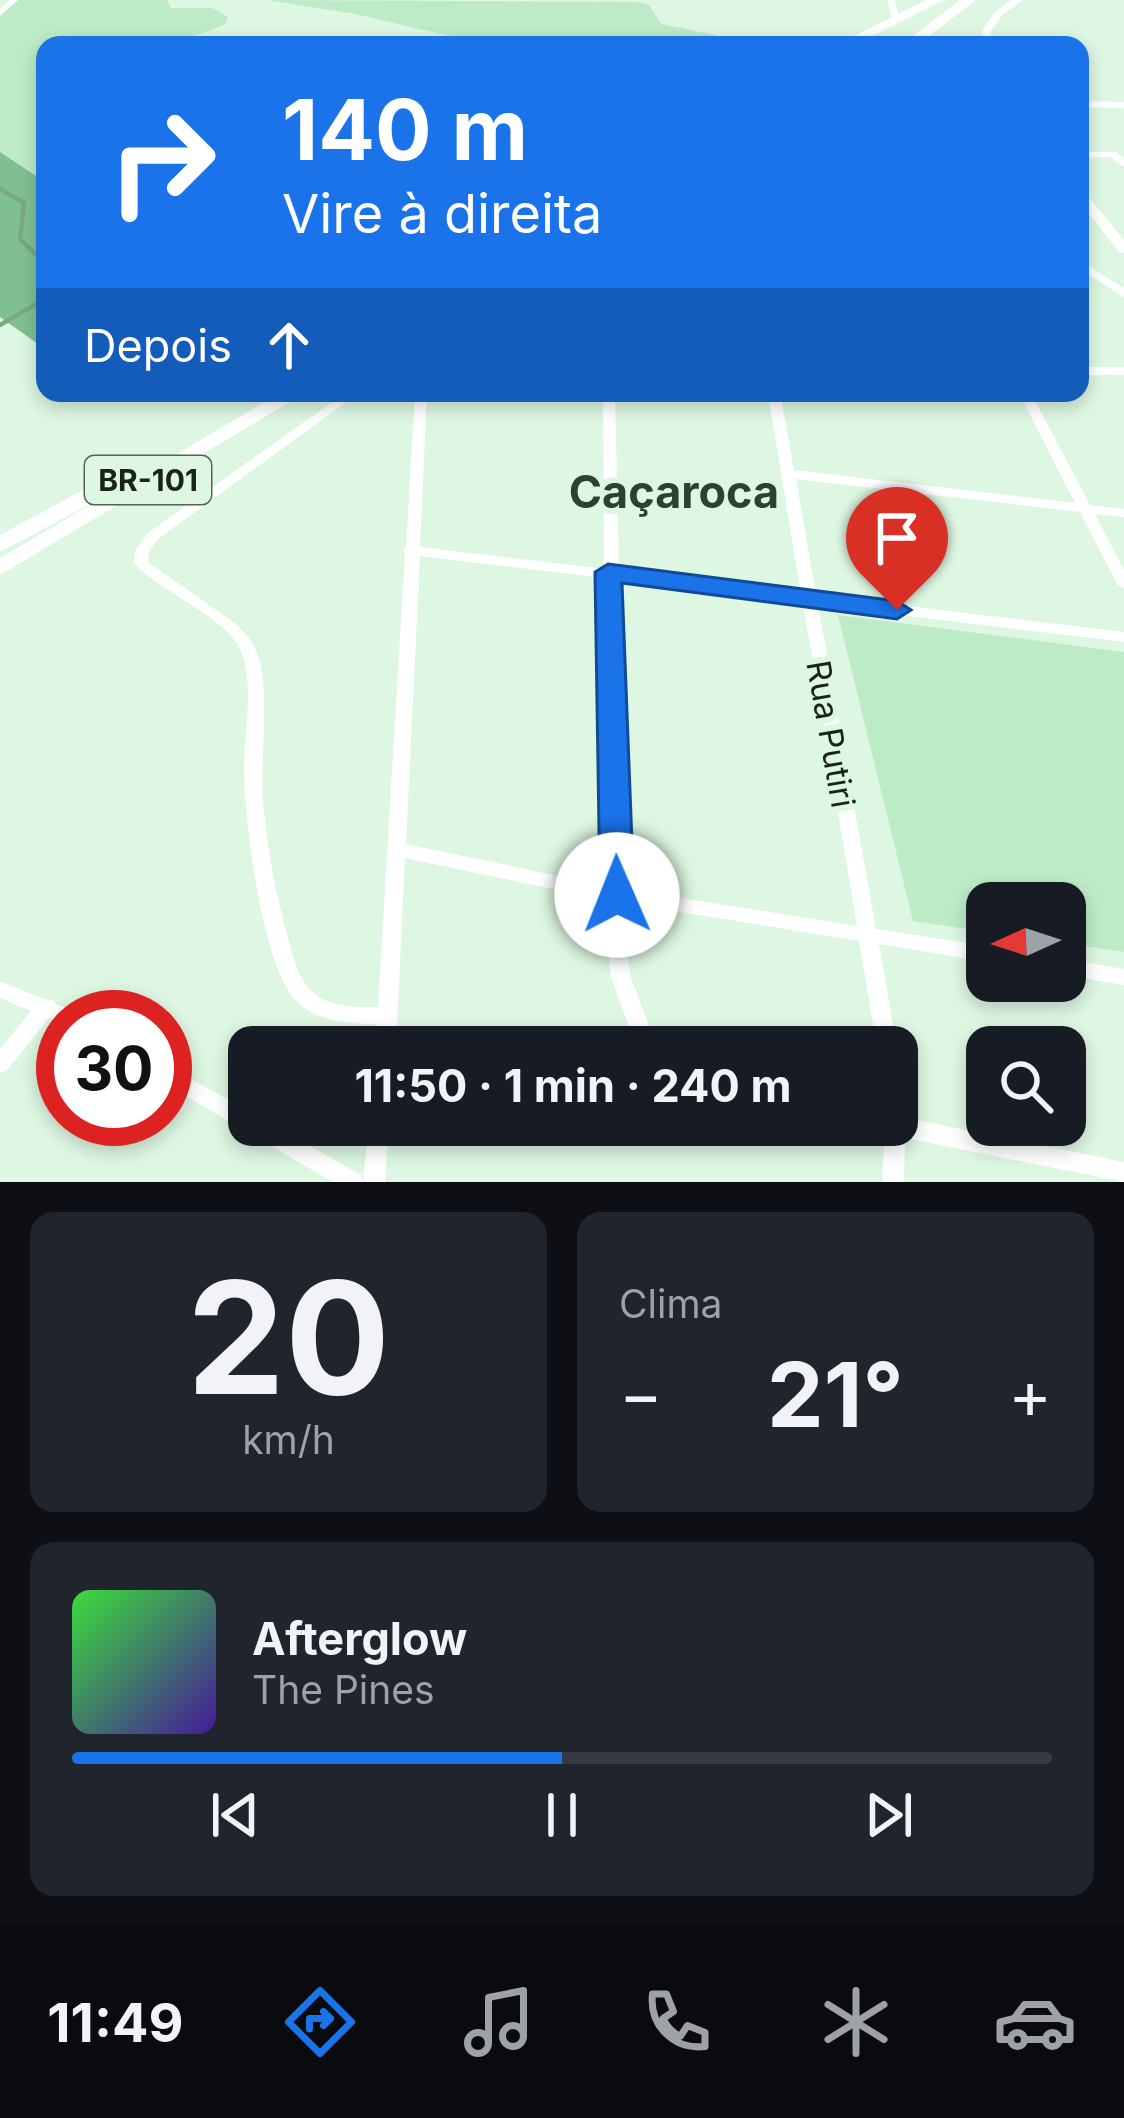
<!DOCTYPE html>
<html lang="pt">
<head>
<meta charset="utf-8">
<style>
  :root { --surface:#171b24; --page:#20242c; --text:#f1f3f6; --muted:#9ea1a6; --line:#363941; --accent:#1a73e8 }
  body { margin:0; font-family:Inter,sans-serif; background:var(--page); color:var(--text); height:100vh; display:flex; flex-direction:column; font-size:45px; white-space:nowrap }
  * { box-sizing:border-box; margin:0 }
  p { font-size:39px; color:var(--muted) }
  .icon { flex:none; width:66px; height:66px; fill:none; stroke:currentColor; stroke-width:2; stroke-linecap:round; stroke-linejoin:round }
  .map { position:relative; height:1182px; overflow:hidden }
  .drawer { display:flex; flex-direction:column; gap:30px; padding:30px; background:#0d0f14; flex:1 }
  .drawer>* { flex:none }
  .top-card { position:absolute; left:36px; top:36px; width:1053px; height:366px; border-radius:24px; box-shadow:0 6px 18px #0003; background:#1a73e8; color:#fff; overflow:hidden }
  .needle { width:78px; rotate:267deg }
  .buttons { position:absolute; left:966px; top:882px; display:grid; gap:24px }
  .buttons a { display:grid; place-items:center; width:120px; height:120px; border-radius:24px; background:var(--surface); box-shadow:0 6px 18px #0003; font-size:60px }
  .speed { position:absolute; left:36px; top:990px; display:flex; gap:24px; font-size:60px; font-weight:700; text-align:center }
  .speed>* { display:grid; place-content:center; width:156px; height:156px; border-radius:50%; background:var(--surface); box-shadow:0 6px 18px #0003; line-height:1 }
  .speed .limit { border:18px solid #d22; background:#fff; color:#111 }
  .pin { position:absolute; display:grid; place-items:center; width:102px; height:102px; color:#fff; margin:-123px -51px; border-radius:50% 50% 50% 0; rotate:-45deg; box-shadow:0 0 12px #0007 }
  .pin .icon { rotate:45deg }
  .me { position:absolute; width:132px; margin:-66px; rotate:359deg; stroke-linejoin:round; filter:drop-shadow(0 0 9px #0008) }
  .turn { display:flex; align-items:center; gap:42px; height:252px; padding:0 48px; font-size:54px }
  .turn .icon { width:156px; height:156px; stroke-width:2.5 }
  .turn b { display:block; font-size:84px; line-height:102px }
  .then { display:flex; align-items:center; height:114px; padding:0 48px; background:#0003; gap:24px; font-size:45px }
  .big { font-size:90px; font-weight:700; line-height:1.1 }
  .drawer .tile { flex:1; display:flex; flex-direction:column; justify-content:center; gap:18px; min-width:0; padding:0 42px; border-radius:24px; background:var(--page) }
  .drawer .dial { align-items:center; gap:0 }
  .dial b { font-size:156px; line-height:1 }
  .song { display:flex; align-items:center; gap:36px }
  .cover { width:144px; height:144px; border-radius:18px; background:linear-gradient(135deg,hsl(120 70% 55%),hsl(260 70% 35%)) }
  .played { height:12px; border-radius:6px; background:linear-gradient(90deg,var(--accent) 50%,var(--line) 50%) }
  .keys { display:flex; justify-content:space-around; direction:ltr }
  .heat { display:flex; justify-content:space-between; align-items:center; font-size:66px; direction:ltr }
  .drawer .tiles { flex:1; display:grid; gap:30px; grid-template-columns:1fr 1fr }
  .tile:last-child { grid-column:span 2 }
  .trip { position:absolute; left:228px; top:1026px; width:690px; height:120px; border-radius:24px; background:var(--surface); box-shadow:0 6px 18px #0003; font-weight:700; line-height:120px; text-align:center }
  .menu { display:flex; height:192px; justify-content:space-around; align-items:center; background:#090b0e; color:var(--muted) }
  .menu .icon { width:84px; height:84px }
  .menu .current { color:var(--accent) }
  .menu b { font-size:54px; color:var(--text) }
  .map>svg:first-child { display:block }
  .green { fill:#bdebc7 }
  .forest { fill:#80c090 }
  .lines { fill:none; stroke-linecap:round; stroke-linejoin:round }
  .stream { stroke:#79a984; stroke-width:4.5 }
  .minor { fill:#fff; fill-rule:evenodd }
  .tertiary { fill:#fff; fill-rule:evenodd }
  .primary { fill:#fff; fill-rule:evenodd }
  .route { fill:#1a73e8; stroke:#114b97; stroke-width:3 }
  .labels { text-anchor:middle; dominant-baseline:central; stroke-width:12; stroke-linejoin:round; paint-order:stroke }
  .shield { fill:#ddf7e2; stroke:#546257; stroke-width:3 }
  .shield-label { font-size:30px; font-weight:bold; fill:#19221b }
  .street-label { font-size:33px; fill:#19221b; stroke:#ddf7e2 }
  .district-label { font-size:45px; font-weight:bold; fill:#2c4131; stroke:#ddf7e2 }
</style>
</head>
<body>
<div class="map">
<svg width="1124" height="1182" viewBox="0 0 1124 1182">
  <rect width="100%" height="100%" fill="#ddf7e2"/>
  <!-- green -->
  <g class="green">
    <path d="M8,0H167L171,8H212L228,17L225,24C168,51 106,45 45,45V182L0,152V8Z"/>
    <path d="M267,0L639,2L649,5L661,24L716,35L730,45H489L355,14Z"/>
    <path d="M838,615L1124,652V952L1065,943V903H987V932L913,921Z"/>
  </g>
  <!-- forest -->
  <path class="forest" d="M0,152L45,182V225L39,231L45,239V349L0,317Z"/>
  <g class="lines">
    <!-- stream -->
    <g class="stream">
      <path d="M0,189L24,203L20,239L45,264"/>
      <path d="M0,325L45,299"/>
    </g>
    <!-- minor -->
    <g class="minor">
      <path d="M9,0H18L0,16V8Z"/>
      <path d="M887,0H895L900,22L893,20Z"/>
      <path d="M1012,0H1023L1002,15L990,33L996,45H988L982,33C988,18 998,8 1012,0Z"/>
      <path d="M1080,101L1124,102V108L1080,107Z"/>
      <path d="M1080,152H1117L1124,159V167L1110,157L1080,158Z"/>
      <path d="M1080,261L1124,288V297L1080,269Z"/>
      <rect x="1080" y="367" width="44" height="8"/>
      <path d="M345,393H359L158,539L149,551L148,562L236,624C243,631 249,637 254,646C273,683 259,758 263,802C267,848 276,894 288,938C294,959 298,981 316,995C334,1008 357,1007 378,1007L405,553L403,550L406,547L415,393H427L420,547L604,569L603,393H615L619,571L801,593L768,393H780L794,470L1075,503L1019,393H1031L1090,505L1124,509V517L1095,514L1124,570V589L1117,584L1080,512L796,479L816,595L1124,632V642L818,605L876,929L987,946V962L879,944L897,1047H877L859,941L625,903V939L631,978L657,1047H637L611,978L607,939L606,900L405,858L396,1047H376L377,1024C350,1024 321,1022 299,1004C262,972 244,817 244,767C244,733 255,680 240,649C225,617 159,591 134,563L135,551L148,533ZM420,556L604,578L606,886L406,844ZM619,580L803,603L857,926L625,889Z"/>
      <path d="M1065,959L1124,969V985L1065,975Z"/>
      <path d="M0,981L44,999L54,1000L56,1004L73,1011L76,1017H63V1024L49,1018L7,1070L0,1073V1049L31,1011L0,998Z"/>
      <path d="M165,1065L249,1111V1125H273L361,1175L363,1181L369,1125H389L385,1182H333L165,1084Z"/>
      <path d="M897,1116L1124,1162V1182L905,1138L904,1182H882L885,1125H897Z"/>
    </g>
    <!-- tertiary -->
    <path class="tertiary" d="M1080,190L1084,191L1124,240V253L1119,252L1080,202Z"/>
    <!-- primary -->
    <g class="primary">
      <path d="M926,0H944L854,45H836Z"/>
      <path d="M960,0H976L917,45H901Z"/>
      <path d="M280,393H305L0,575V558L102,498L0,552V535L90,486H106L109,491L106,496Z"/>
    </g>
  </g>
  <!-- route -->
  <path class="route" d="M608,564L897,601L911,610L897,619L622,583L634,895L629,904L617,908L605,904L600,895L595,572Z"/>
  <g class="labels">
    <!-- shield labels -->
    <rect class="shield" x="85" y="456" width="126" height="48" rx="9"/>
    <g class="shield-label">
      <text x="148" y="480">BR-101</text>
    </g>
    <!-- street labels -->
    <g class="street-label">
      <text transform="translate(831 734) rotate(80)">Rua Putiri</text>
    </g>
    <!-- district labels -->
    <g class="district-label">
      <text x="674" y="491">Caçaroca</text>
    </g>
  </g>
</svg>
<div class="buttons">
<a><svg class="needle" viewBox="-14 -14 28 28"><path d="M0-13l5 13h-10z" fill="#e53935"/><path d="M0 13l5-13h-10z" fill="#9ea1a6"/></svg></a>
<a><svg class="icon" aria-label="search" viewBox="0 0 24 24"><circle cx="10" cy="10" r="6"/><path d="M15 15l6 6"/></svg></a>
</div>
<div class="speed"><div class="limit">30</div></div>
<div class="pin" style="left:897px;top:610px;background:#d93025"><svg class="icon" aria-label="arrive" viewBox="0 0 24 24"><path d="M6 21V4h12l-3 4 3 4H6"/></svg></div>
<svg class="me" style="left:617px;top:895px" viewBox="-20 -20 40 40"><circle r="19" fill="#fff"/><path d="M0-13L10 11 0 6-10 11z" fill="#1a73e8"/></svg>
<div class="trip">11:50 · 1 min · 240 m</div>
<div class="top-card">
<div class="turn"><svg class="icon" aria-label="right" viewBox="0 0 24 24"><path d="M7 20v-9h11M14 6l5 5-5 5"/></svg><div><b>140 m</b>Vire à direita</div></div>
<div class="then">Depois<svg class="icon" aria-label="ahead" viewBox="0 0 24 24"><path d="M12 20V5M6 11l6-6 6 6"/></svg></div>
</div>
</div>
<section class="drawer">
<div class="tiles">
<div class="tile dial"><b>20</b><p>km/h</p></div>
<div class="tile"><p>Clima</p>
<div class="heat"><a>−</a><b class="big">21°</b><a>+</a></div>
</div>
<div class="tile">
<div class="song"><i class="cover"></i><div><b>Afterglow</b><p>The Pines</p></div></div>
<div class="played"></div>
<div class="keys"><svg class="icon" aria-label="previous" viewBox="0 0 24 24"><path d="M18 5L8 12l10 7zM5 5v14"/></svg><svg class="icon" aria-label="pause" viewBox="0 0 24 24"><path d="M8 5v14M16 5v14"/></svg><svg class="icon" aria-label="next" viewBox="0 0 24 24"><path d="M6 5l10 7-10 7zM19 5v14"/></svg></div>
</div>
</div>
</section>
<nav class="menu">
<b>11:49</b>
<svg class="icon current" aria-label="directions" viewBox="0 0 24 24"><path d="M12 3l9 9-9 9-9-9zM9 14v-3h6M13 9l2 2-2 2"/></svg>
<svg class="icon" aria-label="music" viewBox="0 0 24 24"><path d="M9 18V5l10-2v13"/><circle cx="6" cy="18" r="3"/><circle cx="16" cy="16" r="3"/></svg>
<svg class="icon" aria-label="phone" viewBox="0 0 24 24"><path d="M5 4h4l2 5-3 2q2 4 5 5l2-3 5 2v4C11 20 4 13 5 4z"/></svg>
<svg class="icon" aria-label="climate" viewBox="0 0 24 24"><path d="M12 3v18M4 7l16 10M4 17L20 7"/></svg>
<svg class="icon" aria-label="car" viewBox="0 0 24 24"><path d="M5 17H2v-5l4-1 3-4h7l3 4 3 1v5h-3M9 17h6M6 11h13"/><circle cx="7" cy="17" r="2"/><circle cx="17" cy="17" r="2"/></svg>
</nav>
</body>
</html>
